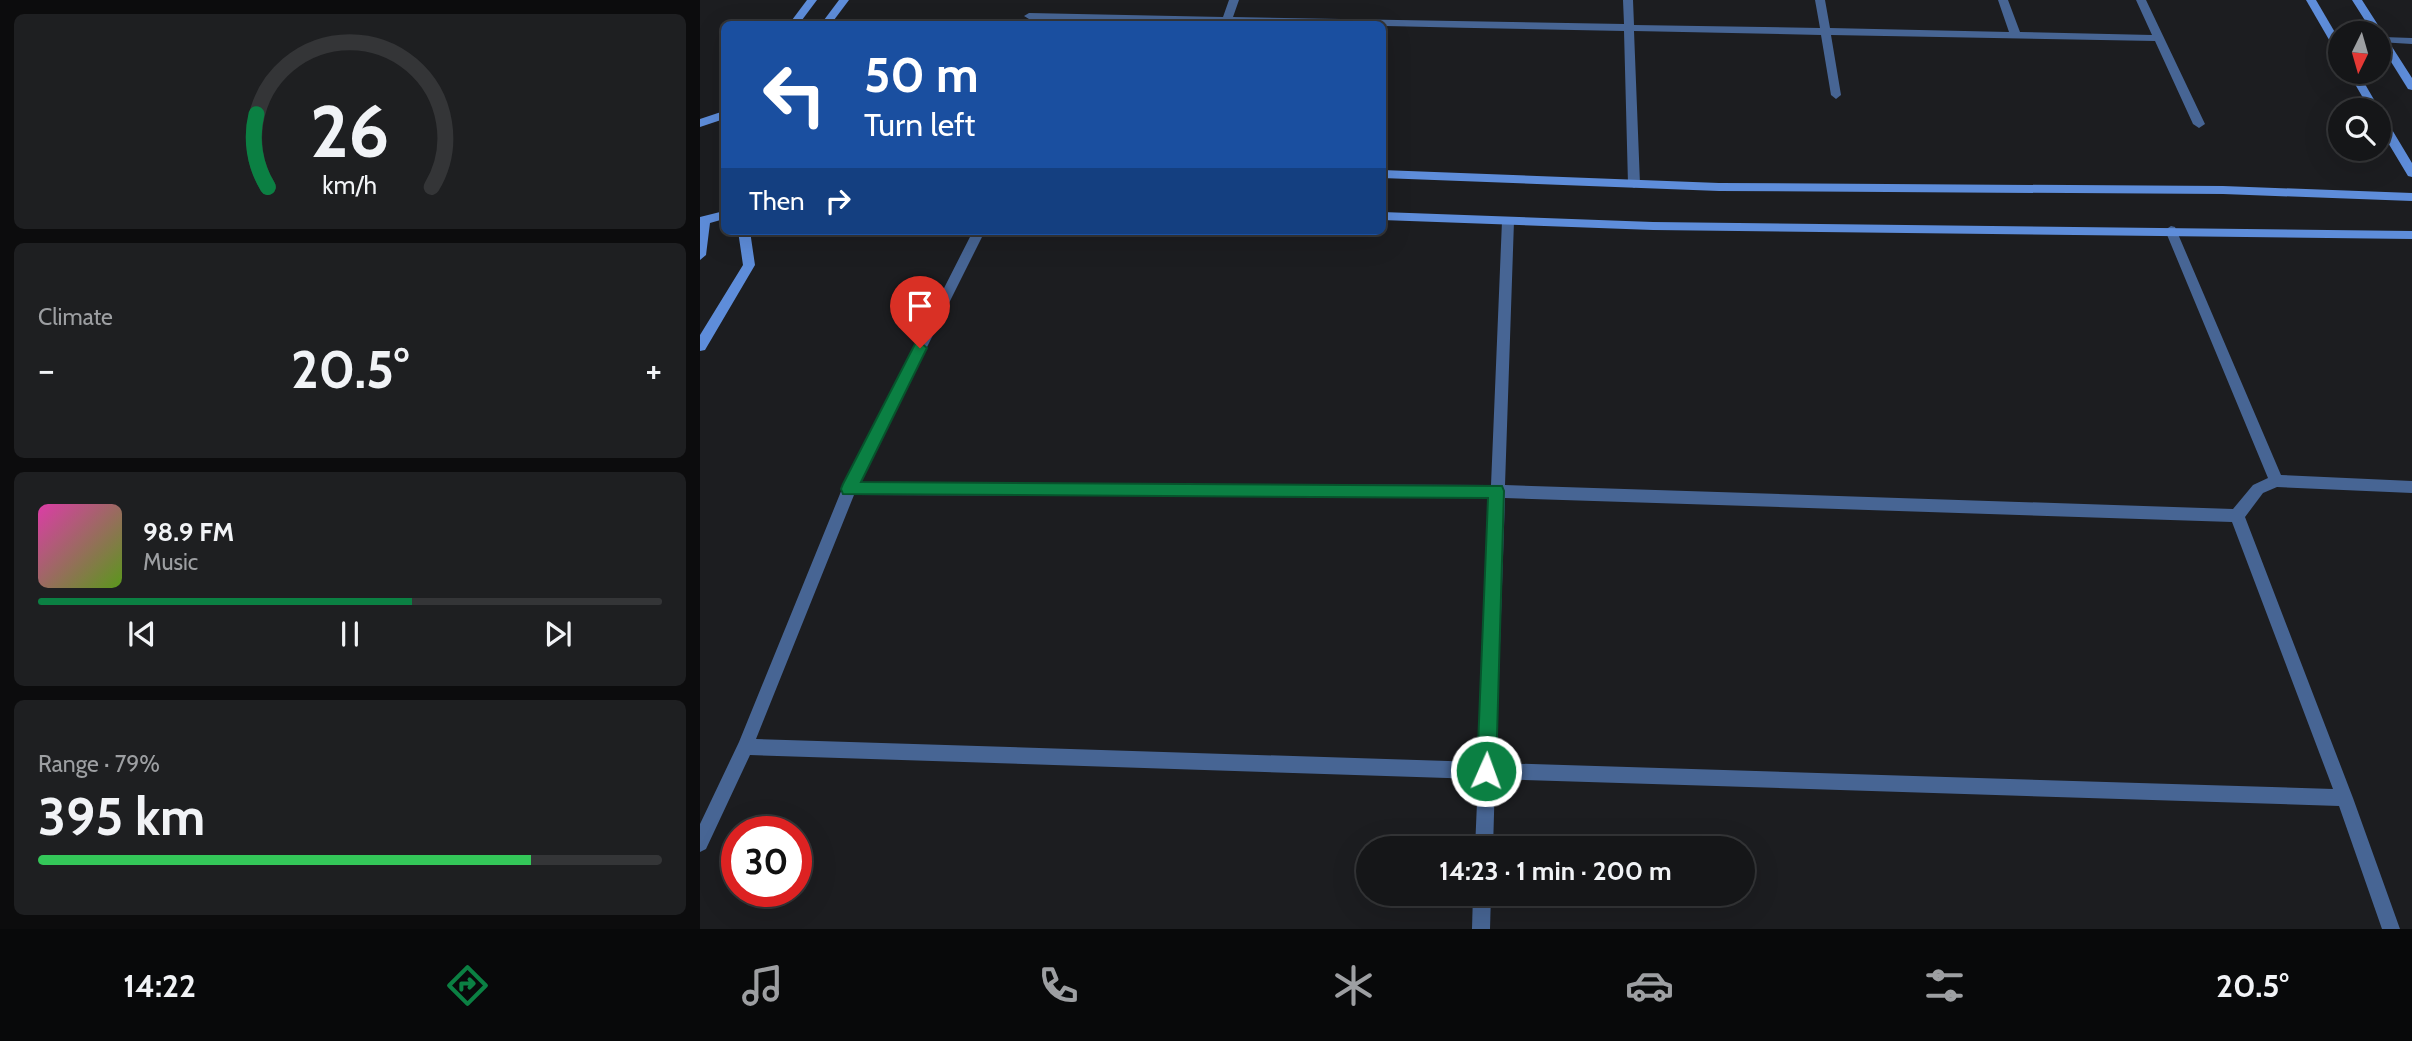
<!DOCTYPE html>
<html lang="en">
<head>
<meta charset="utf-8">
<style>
  :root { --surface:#151618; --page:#1e1f21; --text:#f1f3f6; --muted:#9d9fa2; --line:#343537; --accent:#0b8043 }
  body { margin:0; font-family:Cabin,sans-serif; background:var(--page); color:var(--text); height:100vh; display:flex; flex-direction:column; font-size:26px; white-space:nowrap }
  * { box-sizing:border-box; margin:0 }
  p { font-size:23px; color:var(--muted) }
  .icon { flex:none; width:38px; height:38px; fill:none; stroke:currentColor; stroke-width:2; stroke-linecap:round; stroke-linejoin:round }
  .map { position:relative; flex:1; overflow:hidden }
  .side { display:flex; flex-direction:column; gap:14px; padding:14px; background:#0c0c0d; width:700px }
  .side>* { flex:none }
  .guide { position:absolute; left:21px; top:21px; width:665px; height:214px; border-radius:10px; box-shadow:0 7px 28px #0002,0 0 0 2px var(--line); background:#1a4fa0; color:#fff; overflow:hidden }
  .needle { width:46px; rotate:185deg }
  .tools { position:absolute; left:1628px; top:21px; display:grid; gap:14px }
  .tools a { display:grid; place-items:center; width:63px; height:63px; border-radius:50%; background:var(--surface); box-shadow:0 7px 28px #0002,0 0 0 2px var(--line); font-size:35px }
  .speed { position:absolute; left:21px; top:816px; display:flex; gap:14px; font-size:35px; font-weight:700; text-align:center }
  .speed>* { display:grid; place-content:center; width:91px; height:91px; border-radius:50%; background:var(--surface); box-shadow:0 7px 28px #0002,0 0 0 2px var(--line); line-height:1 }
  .speed .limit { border:10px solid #d22; background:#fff; color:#111 }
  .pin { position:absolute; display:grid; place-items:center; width:60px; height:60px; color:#fff; margin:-72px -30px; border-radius:50% 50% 50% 0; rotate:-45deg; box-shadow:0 0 7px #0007 }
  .pin .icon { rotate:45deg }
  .me { position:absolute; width:77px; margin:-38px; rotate:2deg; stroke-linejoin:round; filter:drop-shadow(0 0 5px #0008) }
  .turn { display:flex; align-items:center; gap:24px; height:147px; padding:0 28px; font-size:32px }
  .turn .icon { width:91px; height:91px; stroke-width:2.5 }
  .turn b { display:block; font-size:49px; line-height:60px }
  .then { display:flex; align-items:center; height:66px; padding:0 28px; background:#0003; gap:14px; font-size:26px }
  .big { font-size:52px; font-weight:700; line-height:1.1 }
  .side .tile { flex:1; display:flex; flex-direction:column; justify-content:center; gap:10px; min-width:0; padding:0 24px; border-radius:10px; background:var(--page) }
  .side .dial { align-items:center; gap:0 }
  .dial svg { height:182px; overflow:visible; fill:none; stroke:var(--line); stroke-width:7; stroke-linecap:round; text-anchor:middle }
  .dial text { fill:var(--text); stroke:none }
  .song { display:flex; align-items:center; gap:21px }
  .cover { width:84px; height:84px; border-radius:10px; background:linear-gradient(135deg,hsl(320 70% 55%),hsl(90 70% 35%)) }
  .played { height:7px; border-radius:4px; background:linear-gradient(90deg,var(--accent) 60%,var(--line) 60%) }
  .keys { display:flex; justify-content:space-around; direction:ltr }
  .heat { display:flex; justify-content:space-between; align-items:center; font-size:38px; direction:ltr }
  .charge { height:10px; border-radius:5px; background:linear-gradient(90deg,#34c759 79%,var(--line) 0) }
  .trip { position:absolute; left:656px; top:836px; width:399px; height:70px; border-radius:35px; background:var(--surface); box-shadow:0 7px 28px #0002,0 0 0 2px var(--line); font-weight:700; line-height:70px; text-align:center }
  .dock { display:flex; height:112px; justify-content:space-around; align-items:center; background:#08090a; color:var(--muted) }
  .dock .icon { width:49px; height:49px }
  .dock .selected { color:var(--accent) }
  .dock b { font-size:32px; color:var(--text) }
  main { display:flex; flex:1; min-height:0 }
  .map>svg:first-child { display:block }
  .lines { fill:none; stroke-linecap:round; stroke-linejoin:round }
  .street { fill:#476594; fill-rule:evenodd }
  .secondary { fill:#5e8dda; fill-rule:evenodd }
  .route { fill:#0b8043; stroke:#07532c; stroke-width:2 }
</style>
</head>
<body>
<main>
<section class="side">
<div class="tile dial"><svg viewBox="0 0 100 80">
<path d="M14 69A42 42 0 1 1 86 69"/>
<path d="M14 69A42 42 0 0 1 9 37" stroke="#0b8043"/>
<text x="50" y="56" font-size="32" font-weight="700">26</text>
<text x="50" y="72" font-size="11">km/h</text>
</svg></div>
<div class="tile"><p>Climate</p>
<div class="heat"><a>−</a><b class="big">20.5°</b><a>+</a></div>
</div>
<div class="tile">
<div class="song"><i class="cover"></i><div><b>98.9 FM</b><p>Music</p></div></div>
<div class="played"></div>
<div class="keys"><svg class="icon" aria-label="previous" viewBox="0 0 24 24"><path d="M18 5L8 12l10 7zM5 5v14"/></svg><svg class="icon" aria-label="pause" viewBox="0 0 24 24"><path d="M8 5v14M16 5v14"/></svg><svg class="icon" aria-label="next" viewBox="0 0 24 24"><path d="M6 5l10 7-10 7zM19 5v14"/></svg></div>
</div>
<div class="tile"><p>Range · 79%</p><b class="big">395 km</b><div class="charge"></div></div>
</section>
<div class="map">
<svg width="1712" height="929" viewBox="0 0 1712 929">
  <rect width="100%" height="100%" fill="#1c1d20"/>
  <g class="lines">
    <!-- street -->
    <g class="street">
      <path d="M529,0H539L533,17L924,24L923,0H933L934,25L1120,28L1115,0H1125L1130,28L1309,32L1298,0H1308L1320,32L1452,35L1436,0H1446L1505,124L1499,128L1493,124L1455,41L1131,35L1141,95L1136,99L1131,95L1121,35L934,31L940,184L934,188L928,184L924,31C722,27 529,23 329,19L324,16L329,13L523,17Z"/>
      <path d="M1683,37L1712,38V44L1679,42L1678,39Z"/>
      <path d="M808,217L814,221L805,485L1533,509L1553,485L1568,478L1465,230L1471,226L1475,227L1581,475L1712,481V493L1577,487L1563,493L1545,517L1653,798L1700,929H1682L1639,806L795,779L793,849H775L778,779L50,755L6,849L0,852V824L39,742L142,489L273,231H285L159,483L791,485L802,221ZM154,495L790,497L779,762L56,739ZM805,498L1532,522L1633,789L796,763Z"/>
      <path d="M773,894H791L790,929H772Z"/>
    </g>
    <!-- secondary -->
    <g class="secondary">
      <path d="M107,0H117L99,24H89Z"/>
      <path d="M139,0H149L131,24H121Z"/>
      <path d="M1606,0H1616L1640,41V53L1635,50Z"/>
      <path d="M1652,0H1662L1712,78V90L1708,89L1678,41V33H1673Z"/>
      <path d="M1648,72H1658L1680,110L1679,113H1682L1712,163V177L1708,176L1678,126V110H1670Z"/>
      <path d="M24,111V119L0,127V119Z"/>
      <path d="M682,170L1019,183L1523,186L1712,193V201L1523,194L1019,191L682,178Z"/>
      <path d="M24,211V219L10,223L6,255L0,260V217Z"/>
      <path d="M682,212L953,222L1712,231V239L953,230L682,220Z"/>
      <path d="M38,231H50L55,265L5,350L0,351V335L43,265Z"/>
    </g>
  </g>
  <!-- route -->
  <path class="route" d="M220,342L227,348L161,482L802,486L804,491L796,771L793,778L786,781L779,778L777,771L788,498L143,494L141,489L143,484L215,344Z"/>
</svg>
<div class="tools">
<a><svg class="needle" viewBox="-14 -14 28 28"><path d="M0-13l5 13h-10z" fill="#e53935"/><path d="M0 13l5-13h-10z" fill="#9d9fa2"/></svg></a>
<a><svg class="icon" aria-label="search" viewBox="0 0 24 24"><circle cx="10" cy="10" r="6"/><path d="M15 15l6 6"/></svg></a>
</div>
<div class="speed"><div class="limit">30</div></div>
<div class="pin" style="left:220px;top:348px;background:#d93025"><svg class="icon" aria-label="arrive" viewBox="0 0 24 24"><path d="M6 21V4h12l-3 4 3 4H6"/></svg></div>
<svg class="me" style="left:786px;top:771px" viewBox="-20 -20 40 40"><circle r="17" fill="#0b8043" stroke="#fff" stroke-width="3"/><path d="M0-11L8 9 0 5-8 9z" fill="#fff"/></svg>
<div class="trip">14:23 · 1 min · 200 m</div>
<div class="guide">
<div class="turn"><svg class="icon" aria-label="left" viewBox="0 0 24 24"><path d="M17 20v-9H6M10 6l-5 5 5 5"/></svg><div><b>50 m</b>Turn left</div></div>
<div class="then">Then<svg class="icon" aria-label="right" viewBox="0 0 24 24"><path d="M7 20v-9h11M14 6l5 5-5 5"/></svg></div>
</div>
</div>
</main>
<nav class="dock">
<b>14:22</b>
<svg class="icon selected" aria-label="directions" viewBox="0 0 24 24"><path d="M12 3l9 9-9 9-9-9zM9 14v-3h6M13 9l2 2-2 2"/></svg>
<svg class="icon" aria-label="music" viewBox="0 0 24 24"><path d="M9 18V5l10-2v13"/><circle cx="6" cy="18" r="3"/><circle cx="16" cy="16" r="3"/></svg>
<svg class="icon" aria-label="phone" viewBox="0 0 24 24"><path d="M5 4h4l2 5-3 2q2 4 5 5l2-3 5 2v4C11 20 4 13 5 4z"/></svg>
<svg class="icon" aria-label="climate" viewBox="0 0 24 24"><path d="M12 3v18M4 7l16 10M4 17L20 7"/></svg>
<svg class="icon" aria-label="car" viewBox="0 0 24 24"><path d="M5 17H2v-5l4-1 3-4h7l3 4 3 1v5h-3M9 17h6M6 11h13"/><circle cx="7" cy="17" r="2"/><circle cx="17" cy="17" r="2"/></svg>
<svg class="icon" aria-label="filters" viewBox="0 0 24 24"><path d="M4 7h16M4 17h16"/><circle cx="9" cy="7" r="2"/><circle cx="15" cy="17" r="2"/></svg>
<b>20.5°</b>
</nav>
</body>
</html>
